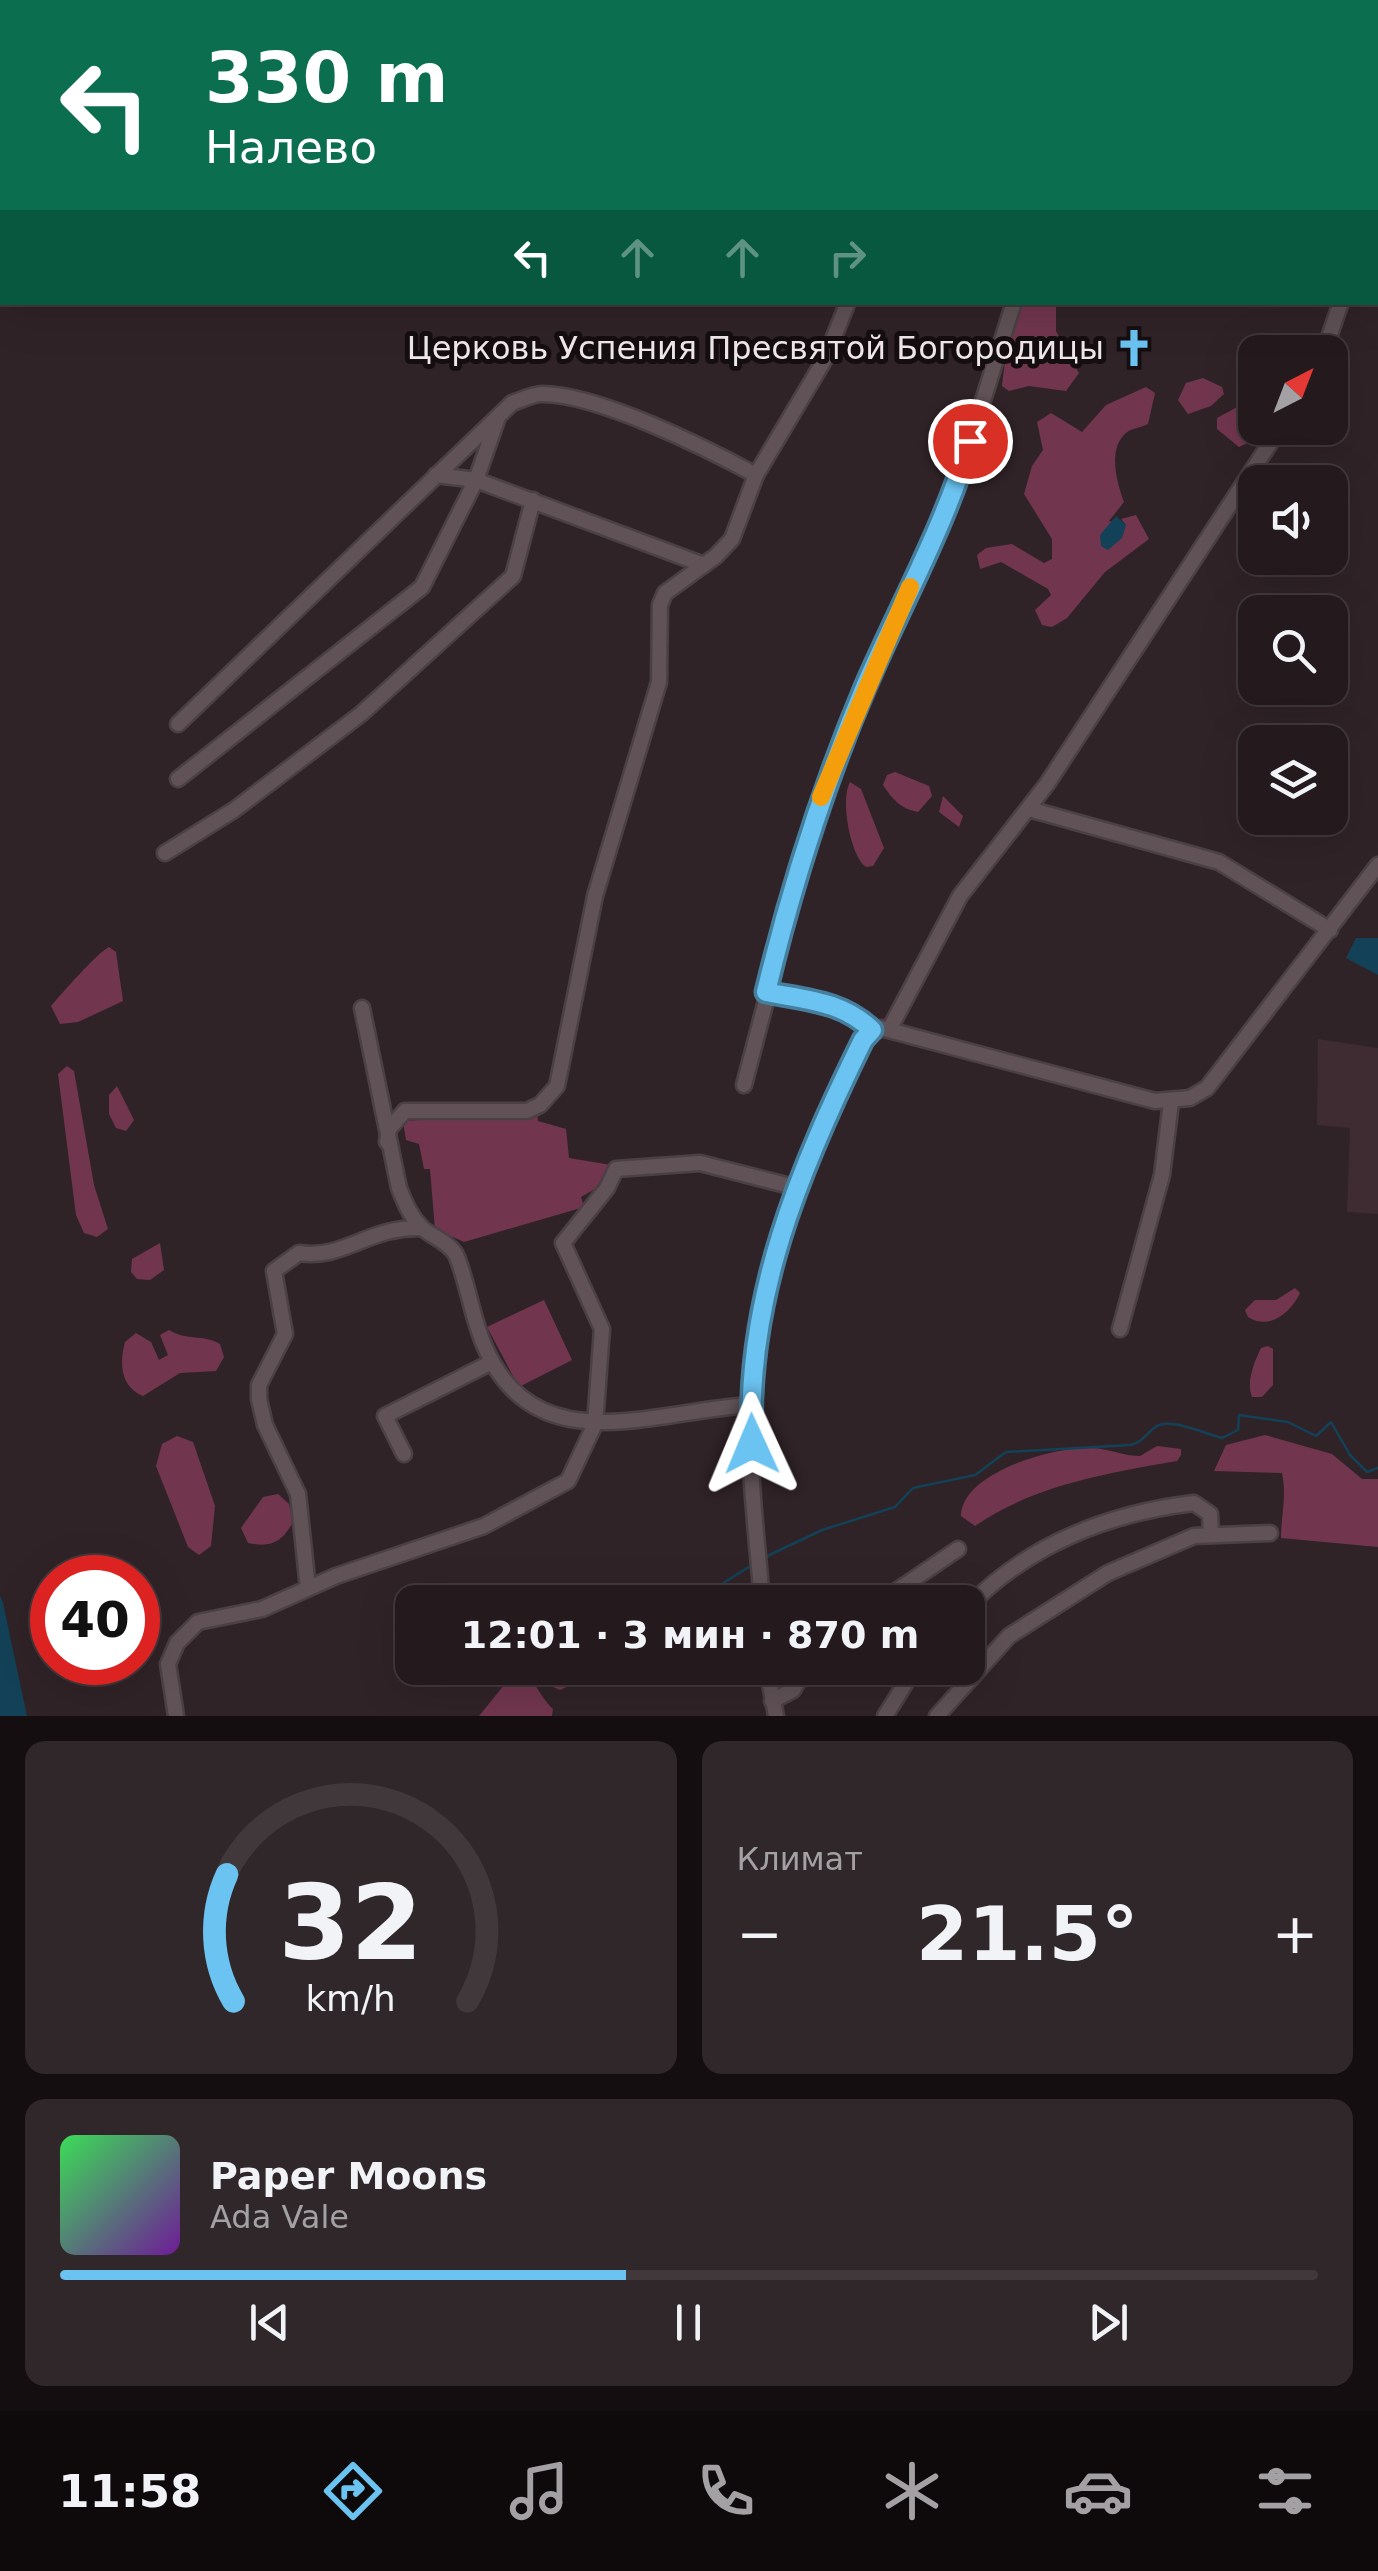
<!DOCTYPE html>
<html lang="ru">
<head>
<meta charset="utf-8">
<style>
  :root { --surface:#241a1d; --page:#30272a; --text:#f1f3f6; --muted:#a3a1a4; --line:#41383b; --accent:#6ac3f1 }
  body { margin:0; font-family:"DejaVu Sans",sans-serif; background:var(--page); color:var(--text); height:100vh; display:flex; flex-direction:column; font-size:38px; white-space:nowrap }
  * { box-sizing:border-box; margin:0 }
  p { font-size:32px; color:var(--muted) }
  .icon { flex:none; width:55px; height:55px; fill:none; stroke:currentColor; stroke-width:2; stroke-linecap:round; stroke-linejoin:round }
  .map { position:relative; height:1716px; overflow:hidden }
  .panel { display:flex; flex-direction:column; gap:25px; padding:25px; background:#140e10; flex:1 }
  .panel>* { flex:none }
  .top-card { position:absolute; left:0px; top:0px; width:1380px; height:305px; box-shadow:0 10px 40px #0002,0 0 0 2px var(--line); background:#0b6e4f; color:#fff; overflow:hidden }
  .needle { width:65px; rotate:42deg }
  .buttons { position:absolute; left:1238px; top:335px; display:grid; gap:20px }
  .buttons a { display:grid; place-items:center; width:110px; height:110px; border-radius:20px; background:var(--surface); box-shadow:0 10px 40px #0002,0 0 0 2px var(--line); font-size:50px }
  .speed { position:absolute; left:30px; top:1555px; display:flex; gap:20px; font-size:50px; font-weight:700; text-align:center }
  .speed>* { display:grid; place-content:center; width:130px; height:130px; border-radius:50%; background:var(--surface); box-shadow:0 10px 40px #0002,0 0 0 2px var(--line); line-height:1 }
  .speed .limit { border:15px solid #d22; background:#fff; color:#111 }
  .pin { position:absolute; display:grid; place-items:center; width:85px; height:85px; color:#fff; margin:-42px; border:5px solid #fff; border-radius:50%; box-shadow:0 2px 10px #0007 }
  .me { position:absolute; width:110px; margin:-55px; rotate:359deg; stroke-linejoin:round; filter:drop-shadow(0 0 8px #0008) }
  .turn { display:flex; align-items:center; gap:35px; height:210px; padding:0 40px; font-size:45px }
  .turn .icon { width:130px; height:130px; stroke-width:2.5 }
  .turn b { display:block; font-size:70px; line-height:85px }
  .lanes { display:flex; align-items:center; height:95px; padding:0 40px; background:#0003; justify-content:center; gap:50px; direction:ltr }
  .lanes .off { opacity:.35 }
  .big { font-size:75px; font-weight:800; line-height:1.1 }
  .panel .tile { flex:1; display:flex; flex-direction:column; justify-content:center; gap:15px; min-width:0; padding:0 35px; border-radius:20px; background:var(--page) }
  .panel .dial { align-items:center; gap:0 }
  .dial svg { height:260px; overflow:visible; fill:none; stroke:var(--line); stroke-width:7; stroke-linecap:round; text-anchor:middle }
  .dial text { fill:var(--text); stroke:none }
  .song { display:flex; align-items:center; gap:30px }
  .cover { width:120px; height:120px; border-radius:15px; background:linear-gradient(135deg,hsl(130 70% 55%),hsl(280 70% 35%)) }
  .played { height:10px; border-radius:5px; background:linear-gradient(90deg,var(--accent) 45%,var(--line) 45%) }
  .keys { display:flex; justify-content:space-around; direction:ltr }
  .heat { display:flex; justify-content:space-between; align-items:center; font-size:55px; direction:ltr }
  .panel .tiles { flex:1; display:grid; gap:25px; grid-template-columns:1fr 1fr }
  .tile:last-child { grid-column:span 2 }
  .trip { position:absolute; left:395px; top:1585px; width:590px; height:100px; border-radius:20px; background:var(--surface); box-shadow:0 10px 40px #0002,0 0 0 2px var(--line); font-weight:800; line-height:100px; text-align:center }
  .dock { display:flex; height:160px; justify-content:space-around; align-items:center; background:#0e0a0c; color:var(--muted) }
  .dock .icon { width:70px; height:70px }
  .dock .active { color:var(--accent) }
  .dock b { font-size:45px; color:var(--text) }
  .map>svg:first-child { display:block }
  .built { fill:#3f2c33 }
  .green { fill:#71364e }
  .water { fill:#134157 }
  .lines { fill:none; stroke-linecap:round; stroke-linejoin:round }
  .stream { stroke:#134157; stroke-width:2.5 }
  .minor-casing { stroke:#4b4044; stroke-width:19 }
  .minor { stroke:#605256; stroke-width:14 }
  .route-casing { stroke:#457f9d; stroke-width:25 }
  .route { stroke:#6ac3f1; stroke-width:18 }
  .slow { stroke:#f59e0b; stroke-width:18 }
  .labels { text-anchor:middle; dominant-baseline:central; stroke-width:10; stroke-linejoin:round; paint-order:stroke }
  .poi-label { font-size:32px; fill:#efe6e9; stroke:#140e10; text-anchor:end }
</style>
</head>
<body>
<div class="map">
<svg width="1378" height="1716" viewBox="0 0 1378 1716">
  <rect width="100%" height="100%" fill="#302327"/>
  <!-- built -->
  <path class="built" d="M1318,1039L1378,1048V1214L1347,1212L1350,1128L1317,1125Z"/>
  <!-- green -->
  <g class="green">
    <path d="M129,0H346L347,2H130Z"/>
    <path d="M1021,303H1056V331L1079,373L1066,391L1029,386L1009,391L1002,386C1005,356 1010,332 1021,303Z"/>
    <path d="M1203,378L1222,387L1224,394L1211,406L1188,414L1178,400L1186,383Z"/>
    <path d="M1146,387L1155,393L1148,424C1140,428 1132,428 1126,433C1107,449 1117,483 1124,502L1109,521L1126,525L1121,519L1136,515L1149,539L1105,572L1067,618L1052,627L1042,625L1035,610L1051,595L1048,589L1001,562L980,569L977,555L986,548L1012,544L1044,563L1052,559V539L1024,494L1032,466L1043,450L1037,422L1051,413L1082,432L1106,405Z"/>
    <path d="M1239,406L1255,407V428H1269L1265,435L1239,447L1217,429V418Z"/>
    <path d="M895,772L929,786L932,796L918,812C901,809 893,800 883,785L887,775Z"/>
    <path d="M850,782L861,789L884,848L873,866L866,867C850,856 840,799 850,782Z"/>
    <path d="M943,796L963,816L959,827L939,812Z"/>
    <path d="M109,947L116,952L123,1001L78,1022L60,1024L51,1006C62,993 97,953 109,947Z"/>
    <path d="M67,1066L74,1071L94,1185L108,1229L97,1237L84,1233L76,1215L58,1074Z"/>
    <path d="M117,1086L134,1120L126,1131L116,1128L109,1114V1095Z"/>
    <path d="M537,1113L538,1121L566,1129L569,1158L611,1165L595,1189L581,1197L584,1207L464,1242L435,1229L430,1169H424L419,1144L406,1140L403,1121Z"/>
    <path d="M160,1243L164,1270L150,1280L137,1279L131,1272L132,1259Z"/>
    <path d="M1295,1288L1300,1293C1291,1312 1270,1331 1248,1317L1245,1310L1255,1300H1276Z"/>
    <path d="M544,1300L572,1360L519,1387L487,1327Z"/>
    <path d="M169,1330C186,1341 204,1334 220,1344L224,1357L216,1371L180,1373L143,1396C121,1387 119,1364 125,1342L136,1333L151,1342L159,1360L168,1355L160,1335Z"/>
    <path d="M1268,1346L1273,1349V1385L1262,1397H1252C1246,1381 1254,1363 1261,1348Z"/>
    <path d="M1265,1435L1332,1454L1362,1479H1378V1547L1281,1538C1281,1515 1287,1496 1282,1473L1214,1471L1226,1445Z"/>
    <path d="M177,1436L193,1442L215,1506L211,1546L199,1555L188,1547L156,1466L162,1444Z"/>
    <path d="M1157,1446L1181,1449V1455L1177,1461C1108,1473 1034,1485 975,1526L961,1516C961,1471 1065,1442 1101,1449C1115,1451 1125,1456 1140,1456Z"/>
    <path d="M278,1494L289,1504L293,1522C282,1542 271,1548 248,1543L241,1528L263,1497Z"/>
    <path d="M654,1588L690,1591L698,1602H624Z"/>
    <path d="M518,1668C532,1674 540,1697 553,1709L552,1716H479Z"/>
    <path d="M552,1668H608L560,1690L551,1686Z"/>
  </g>
  <!-- water -->
  <g class="water">
    <path d="M1116,516L1126,525L1122,538L1108,550L1101,546L1100,535Z"/>
    <path d="M1356,938H1378V975L1346,958Z"/>
    <path d="M0,1595L3,1603L27,1716H0Z"/>
  </g>
  <g class="lines">
    <!-- stream -->
    <g class="stream">
      <path d="M763,1558L822,1530L895,1507L913,1488L975,1475L1006,1452L1130,1445C1144,1442 1146,1433 1157,1426C1172,1418 1206,1434 1222,1438L1238,1430L1239,1415L1288,1422L1316,1436L1331,1422L1350,1455L1367,1472L1378,1468"/>
      <path d="M693,1602L752,1565"/>
    </g>
    <!-- minor casing -->
    <g class="minor-casing">
      <g id="minor">
        <path d="M1246,0L1254,2"/>
        <path d="M924,2L926,0"/>
        <path d="M1156,2L1158,0"/>
        <path d="M1324,352L1341,302"/>
        <path d="M436,475L476,480L704,565"/>
        <path d="M178,724L512,403C521,400 533,394 542,394C598,394 706,448 756,475"/>
        <path d="M178,779L422,587L476,480L497,420"/>
        <path d="M1029,809L1219,862L1330,930"/>
        <path d="M165,853L234,810L361,714L513,576L533,500"/>
        <path d="M766,992C806,1000 842,1001 872,1030"/>
        <path d="M362,1008L399,1188C405,1203 410,1216 422,1228C433,1237 452,1244 457,1257C468,1285 472,1317 484,1345C534,1464 653,1411 750,1405"/>
        <path d="M889,1030L960,896L1047,784L1280,428"/>
        <path d="M744,1085L815,813L958,480L1014,302"/>
        <path d="M387,1142L389,1129L405,1111H527L540,1105L557,1086L595,896L659,682L660,605L665,593L716,556L732,539L756,475L825,359L848,302"/>
        <path d="M1120,1329L1162,1175L1171,1102"/>
        <path d="M404,1454L385,1416L492,1362"/>
        <path d="M308,1588L298,1494L265,1425L259,1399V1385L285,1334L274,1271L299,1253C344,1260 369,1226 422,1228"/>
        <path d="M762,1602C757,1537 748,1469 750,1403C753,1273 807,1155 863,1040L881,1028L1155,1101L1190,1098L1207,1088L1378,865"/>
        <path d="M880,1602L958,1549"/>
        <path d="M968,1607C1027,1545 1109,1513 1194,1503L1210,1514L1211,1534"/>
        <path d="M767,1668L776,1716"/>
        <path d="M772,1701L793,1690L806,1668"/>
        <path d="M176,1716L168,1664L177,1643L198,1622L262,1609L336,1576L484,1526L568,1481L595,1424L602,1329L563,1243L607,1188L616,1169L700,1163L794,1187"/>
        <path d="M885,1716L915,1668"/>
        <path d="M937,1716L1009,1636L1108,1573L1194,1536L1270,1533"/>
      </g>
    </g>
    <!-- minor -->
    <use href="#minor" class="minor"/>
  </g>
  <g class="lines">
    <!-- route casing -->
    <g class="route-casing">
      <path id="route" d="M752,1444C745,1298 800,1168 863,1040L872,1030C842,1001 806,1000 766,992C791,888 823,787 865,687C900,606 945,526 970,441"/>
    </g>
    <!-- route -->
    <use href="#route" class="route"/>
    <!-- slow -->
    <path class="slow" d="M821,797L910,587"/>
  </g>
  <!-- icons -->
  <defs>
    <g id="church-bare" transform="scale(3)"><path d="M-1.2-6h2.4v3.5h3.3v2.4h-3.3V6h-2.4V-.1h-3.3v-2.4h3.3Z" fill="#6ac3f1" stroke="#140e10" stroke-width="2.5" paint-order="stroke"/></g>
  </defs>
  <g fill-rule="evenodd">
    <use href="#church-bare" x="1134" y="348"/>
  </g>
  <g class="labels">
    <!-- poi labels -->
    <g class="poi-label">
      <text x="1104" y="348">Церковь Успения Пресвятой Богородицы</text>
    </g>
  </g>
</svg>
<div class="buttons">
<a><svg class="needle" viewBox="-14 -14 28 28"><path d="M0-13l5 13h-10z" fill="#e53935"/><path d="M0 13l5-13h-10z" fill="#a3a1a4"/></svg></a>
<a><svg class="icon" aria-label="sound" viewBox="0 0 24 24"><path d="M4 9h4l5-4v14l-5-4H4zM17 9q2 3 0 6"/></svg></a>
<a><svg class="icon" aria-label="search" viewBox="0 0 24 24"><circle cx="10" cy="10" r="6"/><path d="M15 15l6 6"/></svg></a>
<a><svg class="icon" aria-label="layers" viewBox="0 0 24 24"><path d="M12 4l9 5-9 5-9-5zM3 14l9 5 9-5"/></svg></a>
</div>
<div class="speed"><div class="limit">40</div></div>
<div class="pin" style="left:970px;top:441px;background:#d93025"><svg class="icon" aria-label="arrive" viewBox="0 0 24 24"><path d="M6 21V4h12l-3 4 3 4H6"/></svg></div>
<svg class="me" style="left:752px;top:1444px" viewBox="-20 -20 40 40"><path d="M0-17L14 15 0 8-14 15z" fill="#6ac3f1" stroke="#fff" stroke-width="4"/></svg>
<div class="trip">12:01 · 3 мин · 870 m</div>
<div class="top-card">
<div class="turn"><svg class="icon" aria-label="left" viewBox="0 0 24 24"><path d="M17 20v-9H6M10 6l-5 5 5 5"/></svg><div><b>330 m</b>Налево</div></div>
<div class="lanes"><svg class="icon" aria-label="left" viewBox="0 0 24 24"><path d="M17 20v-9H6M10 6l-5 5 5 5"/></svg><svg class="icon off" aria-label="ahead" viewBox="0 0 24 24"><path d="M12 20V5M6 11l6-6 6 6"/></svg><svg class="icon off" aria-label="ahead" viewBox="0 0 24 24"><path d="M12 20V5M6 11l6-6 6 6"/></svg><svg class="icon off" aria-label="right" viewBox="0 0 24 24"><path d="M7 20v-9h11M14 6l5 5-5 5"/></svg></div>
</div>
</div>
<section class="panel">
<div class="tiles">
<div class="tile dial"><svg viewBox="0 0 100 80">
<path d="M14 69A42 42 0 1 1 86 69"/>
<path d="M14 69A42 42 0 0 1 12 30" stroke="#6ac3f1"/>
<text x="50" y="56" font-size="32" font-weight="700">32</text>
<text x="50" y="72" font-size="11">km/h</text>
</svg></div>
<div class="tile"><p>Климат</p>
<div class="heat"><a>−</a><b class="big">21.5°</b><a>+</a></div>
</div>
<div class="tile">
<div class="song"><i class="cover"></i><div><b>Paper Moons</b><p>Ada Vale</p></div></div>
<div class="played"></div>
<div class="keys"><svg class="icon" aria-label="previous" viewBox="0 0 24 24"><path d="M18 5L8 12l10 7zM5 5v14"/></svg><svg class="icon" aria-label="pause" viewBox="0 0 24 24"><path d="M8 5v14M16 5v14"/></svg><svg class="icon" aria-label="next" viewBox="0 0 24 24"><path d="M6 5l10 7-10 7zM19 5v14"/></svg></div>
</div>
</div>
</section>
<nav class="dock">
<b>11:58</b>
<svg class="icon active" aria-label="directions" viewBox="0 0 24 24"><path d="M12 3l9 9-9 9-9-9zM9 14v-3h6M13 9l2 2-2 2"/></svg>
<svg class="icon" aria-label="music" viewBox="0 0 24 24"><path d="M9 18V5l10-2v13"/><circle cx="6" cy="18" r="3"/><circle cx="16" cy="16" r="3"/></svg>
<svg class="icon" aria-label="phone" viewBox="0 0 24 24"><path d="M5 4h4l2 5-3 2q2 4 5 5l2-3 5 2v4C11 20 4 13 5 4z"/></svg>
<svg class="icon" aria-label="climate" viewBox="0 0 24 24"><path d="M12 3v18M4 7l16 10M4 17L20 7"/></svg>
<svg class="icon" aria-label="car" viewBox="0 0 24 24"><path d="M5 17H2v-5l4-1 3-4h7l3 4 3 1v5h-3M9 17h6M6 11h13"/><circle cx="7" cy="17" r="2"/><circle cx="17" cy="17" r="2"/></svg>
<svg class="icon" aria-label="filters" viewBox="0 0 24 24"><path d="M4 7h16M4 17h16"/><circle cx="9" cy="7" r="2"/><circle cx="15" cy="17" r="2"/></svg>
</nav>
</body>
</html>
